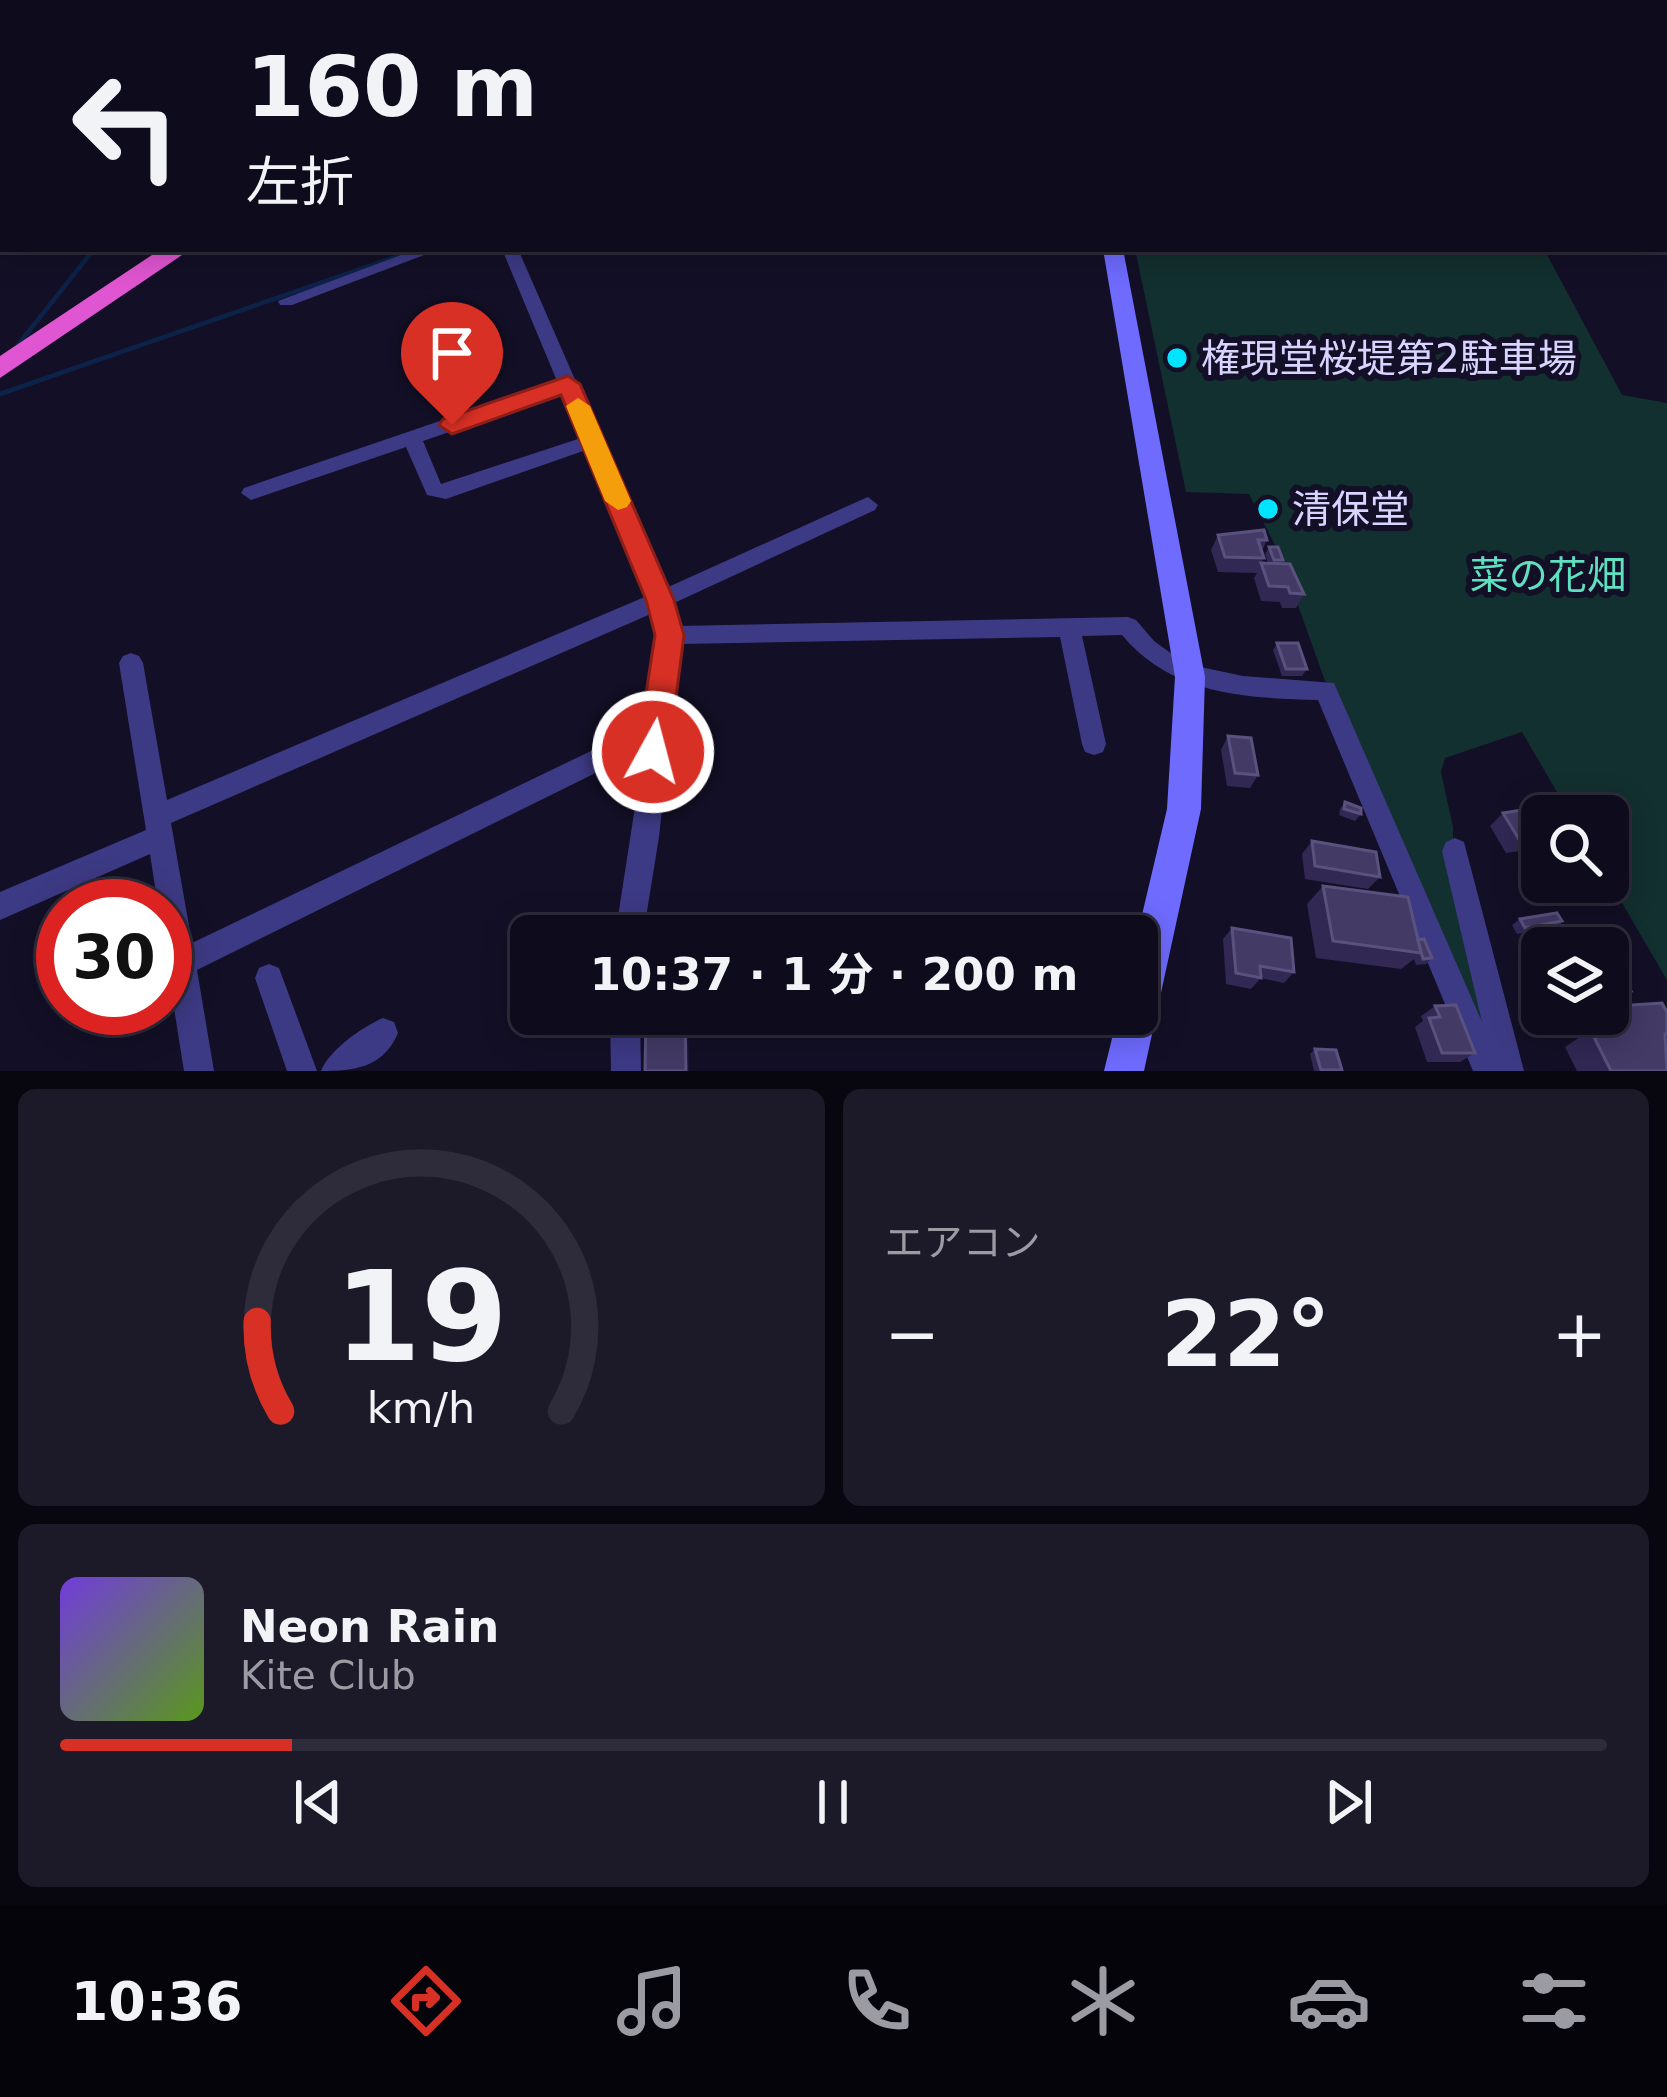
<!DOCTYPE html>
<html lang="ja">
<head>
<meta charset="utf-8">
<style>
  :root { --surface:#0e0b1c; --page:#1c1929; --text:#f1f3f6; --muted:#9b9ba3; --line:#2e2b3b; --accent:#d93025 }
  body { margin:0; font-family:"DejaVu Sans","Noto Sans JP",sans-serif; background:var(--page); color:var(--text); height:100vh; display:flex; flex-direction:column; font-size:45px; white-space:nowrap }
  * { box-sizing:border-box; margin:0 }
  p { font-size:39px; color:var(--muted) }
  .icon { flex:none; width:66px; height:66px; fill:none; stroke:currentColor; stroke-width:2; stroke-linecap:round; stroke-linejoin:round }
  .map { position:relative; height:1071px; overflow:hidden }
  .drawer { display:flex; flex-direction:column; gap:18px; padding:18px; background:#08060f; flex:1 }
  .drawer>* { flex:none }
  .guide { position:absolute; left:0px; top:0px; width:1668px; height:252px; box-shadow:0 6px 30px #0003,0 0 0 3px var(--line); background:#0e0b1c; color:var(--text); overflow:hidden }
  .tools { position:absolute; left:1521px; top:795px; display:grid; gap:24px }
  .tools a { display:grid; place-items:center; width:108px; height:108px; border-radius:18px; background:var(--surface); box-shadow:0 6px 30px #0003,0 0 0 3px var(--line); font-size:60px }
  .speed { position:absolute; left:36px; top:879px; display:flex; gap:24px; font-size:60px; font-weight:700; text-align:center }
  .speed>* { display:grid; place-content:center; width:156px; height:156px; border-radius:50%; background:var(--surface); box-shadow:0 6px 30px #0003,0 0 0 3px var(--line); line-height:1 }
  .speed .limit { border:18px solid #d22; background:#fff; color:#111 }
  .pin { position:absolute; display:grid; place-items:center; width:102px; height:102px; color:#fff; margin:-123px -51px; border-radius:50% 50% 50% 0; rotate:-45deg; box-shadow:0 0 12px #0007 }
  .pin .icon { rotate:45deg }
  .me { position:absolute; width:132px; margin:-66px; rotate:7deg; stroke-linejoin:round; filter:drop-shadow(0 0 9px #0008) }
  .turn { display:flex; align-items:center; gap:42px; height:252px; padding:0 48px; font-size:54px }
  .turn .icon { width:156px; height:156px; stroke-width:2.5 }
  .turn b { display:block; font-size:84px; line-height:102px }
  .big { font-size:90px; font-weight:700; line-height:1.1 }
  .drawer .tile { flex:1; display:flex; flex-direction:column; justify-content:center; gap:18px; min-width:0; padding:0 42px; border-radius:18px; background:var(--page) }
  .drawer .dial { align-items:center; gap:0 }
  .dial svg { height:312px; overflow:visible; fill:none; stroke:var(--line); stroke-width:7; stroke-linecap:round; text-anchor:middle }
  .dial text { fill:var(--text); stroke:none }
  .song { display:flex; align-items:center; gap:36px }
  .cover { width:144px; height:144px; border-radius:18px; background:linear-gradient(135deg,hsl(260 70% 55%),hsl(90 70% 35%)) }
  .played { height:12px; border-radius:6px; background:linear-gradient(90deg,var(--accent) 15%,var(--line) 15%) }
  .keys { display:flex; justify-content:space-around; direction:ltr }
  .heat { display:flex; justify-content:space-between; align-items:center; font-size:66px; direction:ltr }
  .drawer .tiles { flex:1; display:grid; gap:18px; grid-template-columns:1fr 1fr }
  .tile:last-child { grid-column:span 2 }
  .trip { position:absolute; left:510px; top:915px; width:648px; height:120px; border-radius:18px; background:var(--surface); box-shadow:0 6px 30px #0003,0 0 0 3px var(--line); font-weight:700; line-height:120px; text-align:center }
  .menu { display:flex; height:192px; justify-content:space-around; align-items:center; background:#06040b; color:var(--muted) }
  .menu .icon { width:84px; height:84px }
  .menu .selected { color:var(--accent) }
  .menu b { font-size:54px; color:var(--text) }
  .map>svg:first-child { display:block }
  .green { fill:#12302f }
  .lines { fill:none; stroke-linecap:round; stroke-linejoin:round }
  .stream { stroke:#0c2248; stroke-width:4.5 }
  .pedestrian { fill:#3d3a85; fill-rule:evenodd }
  .minor { fill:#3d3a85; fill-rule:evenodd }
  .tertiary { fill:#3d3a85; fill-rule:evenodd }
  .secondary { fill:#6f6bff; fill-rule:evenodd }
  .primary { fill:#c25bff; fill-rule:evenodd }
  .trunk { fill:#e055d1; fill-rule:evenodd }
  .wall { fill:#312854 }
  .shaded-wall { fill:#1d163a }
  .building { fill:#433a66; stroke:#5a527e; stroke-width:3 }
  .route { fill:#d93025; stroke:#8d1f18; stroke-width:3 }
  .slow { fill:#f59e0b }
  .poi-dot { fill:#00e5ff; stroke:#130f26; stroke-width:4.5 }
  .labels { text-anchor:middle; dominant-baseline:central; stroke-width:12; stroke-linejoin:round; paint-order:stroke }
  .poi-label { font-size:39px; fill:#d9d4ff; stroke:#130f26; text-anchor:start }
  .park-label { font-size:39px; fill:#5fe0c0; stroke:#130f26 }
</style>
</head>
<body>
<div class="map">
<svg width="1667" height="1071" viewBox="0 0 1667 1071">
  <rect width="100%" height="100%" fill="#130f26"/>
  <!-- green -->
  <path class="green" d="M1135,249H1544L1622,395L1667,403V980L1608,879V816H1571L1522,732L1445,758L1441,772L1453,827V872L1501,1071L1332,687L1325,681L1280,555L1249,494L1186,492Z"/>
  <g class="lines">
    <!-- stream -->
    <g class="stream">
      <path d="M18,345L94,249"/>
      <path d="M0,394L398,256"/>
    </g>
    <!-- pedestrian -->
    <rect class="pedestrian" x="1665" y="90" width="2" height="6"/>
    <!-- minor -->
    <g class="minor">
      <path d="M312,0H324L310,3Z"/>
      <path d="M1017,0H1029L1015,3Z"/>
      <path d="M1597,0H1613L1616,3H1600Z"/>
      <rect x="1665" y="3" width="2" height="8"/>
      <path d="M3,125V133L0,134V126Z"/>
      <path d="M417,249H440L292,305H280L278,301Z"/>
      <path d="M502,249H518L666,588L861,500L868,497L878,505L875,510L672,604L679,626L1128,617L1136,620L1154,641L1176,657L1196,666L1243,676L1334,683L1482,1022L1442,851L1446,842L1455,838L1464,842L1524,1071H1473L1318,700C1245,698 1172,695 1122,635L1082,636L1106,744L1103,752L1094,755L1085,752L1082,744L1060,637L680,644L659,837L643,936H615L644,749L197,970L214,1071H184L165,952V906H158L150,854L0,920V892L146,830L119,663L123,656L131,653L139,656L143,663L167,800L647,596L586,450L446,499L427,495L406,447L251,500L241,493L244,488L557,381ZM562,393L581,438L441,484L423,441ZM653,613L659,635L647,724L192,943L171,823Z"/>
      <path d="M269,964L279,968L317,1071H287L255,978L259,968Z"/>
      <path d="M610,1014H640L641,1071H611Z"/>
      <path d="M383,1018L394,1022L398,1033C383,1068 354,1071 321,1071C329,1050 362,1027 383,1018Z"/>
    </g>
    <!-- tertiary -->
    <g class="tertiary">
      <path d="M917,0H936L939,3H920Z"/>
      <path d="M977,0H1014L975,3Z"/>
    </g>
    <!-- secondary -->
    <g class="secondary">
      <rect x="1061" y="0" width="14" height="3"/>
      <path d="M1103,249H1123L1205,677L1201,809L1144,1071H1104L1118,1014H1137V936L1167,809L1175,677Z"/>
    </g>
    <!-- primary -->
    <path class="primary" d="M3,235V249H7L0,251Z"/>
    <!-- trunk -->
    <path class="trunk" d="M161,249H191L0,378V356Z"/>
  </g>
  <!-- wall -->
  <g class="wall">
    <path d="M1218,535L1267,540L1262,551L1264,558L1261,563H1268L1265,554L1269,547L1283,560L1281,564L1304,594L1296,608H1282L1280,602L1261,601L1254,578L1257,573L1218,572L1211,550Z"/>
    <path d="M1277,643L1307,669L1302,676H1282L1273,650Z"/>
    <path d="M1228,736L1258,775L1250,788L1227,786L1221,750Z"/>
    <path d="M1345,802L1361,814L1355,821L1339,815L1340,809Z"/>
    <path d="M1503,813L1542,816V848L1506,853L1490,826Z"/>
    <path d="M1312,841L1380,877L1368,889L1305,879L1302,854Z"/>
    <path d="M1323,886L1418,940L1432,958L1426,964L1416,965L1414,959L1401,969L1316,958L1307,904Z"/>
    <path d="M1557,913L1562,921L1557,925H1560L1569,942L1580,936L1601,933L1617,960L1608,965V948H1542V971L1525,937L1535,930L1517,934L1512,925L1520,919Z"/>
    <path d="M1232,928L1294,972L1284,983L1261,978L1251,989L1226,984L1223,939Z"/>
    <path d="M1611,984L1631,991L1622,996L1608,998V986Z"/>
    <path d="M1435,1006L1475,1053L1460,1062H1427L1415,1027L1423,1021L1421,1016Z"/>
    <path d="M1615,1006L1667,1012V1071H1577L1565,1047L1592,1029L1588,1020L1600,1014H1608V1009Z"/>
    <path d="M1315,1049L1340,1071H1314L1310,1054Z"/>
  </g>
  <!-- shaded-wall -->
  <g class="shaded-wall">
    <path d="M555,0H579L572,3H556Z"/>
    <path d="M685,1014H688L689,1071H686Z"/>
  </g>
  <!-- building -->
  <g class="building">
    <path d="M426,0H438L442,3H415Z"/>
    <path d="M626,0L631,3H615L611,1Z"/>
    <path d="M1264,530L1267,540H1258L1264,558L1225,557L1218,535Z"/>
    <path d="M1269,547H1278L1283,560H1274Z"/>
    <path d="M1261,563L1290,564L1304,594L1290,593L1288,587L1269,586Z"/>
    <path d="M1277,643H1298L1307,669H1286Z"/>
    <path d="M1228,736L1251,738L1258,775L1235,773Z"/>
    <path d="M1345,802L1361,808V814L1344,809Z"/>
    <path d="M1542,807L1547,816H1542V837L1520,841L1503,813Z"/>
    <path d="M1312,841L1376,852L1380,877L1315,866Z"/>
    <path d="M1323,886L1408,897L1421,953L1333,941Z"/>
    <path d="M1557,913L1562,921L1525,928L1520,919Z"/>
    <path d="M1560,925L1569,942L1580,941L1583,948H1552L1541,926Z"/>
    <path d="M1232,928L1291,938L1294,972L1260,966L1261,978L1236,973Z"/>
    <path d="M1601,933L1617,960L1608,961V948H1588L1580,936Z"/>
    <path d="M1424,939L1432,958L1423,959L1418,940Z"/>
    <path d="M1626,982L1631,991L1616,992L1611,984Z"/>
    <path d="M1662,1003L1667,1012V1034H1665L1667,1071H1611L1592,1033L1610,1032L1605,1023L1623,1021L1615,1006Z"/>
    <path d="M1456,1005L1475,1053H1442L1429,1018L1440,1017L1435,1006Z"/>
    <path d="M646,1014H685L686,1071H645Z"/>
    <path d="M1315,1049L1336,1050L1342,1070H1321Z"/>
  </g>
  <!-- route -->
  <path class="route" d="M568,376L580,384L674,600L684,635L669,752L664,762L653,766L642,762L637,752L655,635L646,600L561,395L452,434L439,425L443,419Z"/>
  <!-- slow -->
  <path class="slow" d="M578,398L590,406L631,501L627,507L618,510L605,501L566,406Z"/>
  <!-- markers -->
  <g class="poi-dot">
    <circle cx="1177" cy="358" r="12"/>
    <circle cx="1268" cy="509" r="12"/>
  </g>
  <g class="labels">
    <!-- poi labels -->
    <g class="poi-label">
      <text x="1201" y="358">権現堂桜堤第2駐車場</text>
      <text x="1292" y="509">清保堂</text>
    </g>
    <!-- park labels -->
    <g class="park-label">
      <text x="1548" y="575">菜の花畑</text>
    </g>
  </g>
</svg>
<div class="tools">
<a><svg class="icon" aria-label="search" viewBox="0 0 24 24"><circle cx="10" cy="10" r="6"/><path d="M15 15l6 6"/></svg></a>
<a><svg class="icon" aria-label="layers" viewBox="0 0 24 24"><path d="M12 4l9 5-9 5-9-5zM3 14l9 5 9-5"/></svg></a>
</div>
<div class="speed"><div class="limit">30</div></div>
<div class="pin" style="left:452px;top:425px;background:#d93025"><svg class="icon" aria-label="arrive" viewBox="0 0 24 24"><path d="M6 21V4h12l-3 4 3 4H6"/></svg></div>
<svg class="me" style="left:653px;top:752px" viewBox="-20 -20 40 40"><circle r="17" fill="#d93025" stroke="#fff" stroke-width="3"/><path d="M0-11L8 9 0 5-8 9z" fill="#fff"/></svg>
<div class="trip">10:37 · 1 分 · 200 m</div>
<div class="guide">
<div class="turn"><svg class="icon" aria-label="left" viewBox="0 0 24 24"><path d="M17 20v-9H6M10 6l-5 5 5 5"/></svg><div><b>160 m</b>左折</div></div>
</div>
</div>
<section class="drawer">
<div class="tiles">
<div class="tile dial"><svg viewBox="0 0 100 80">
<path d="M14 69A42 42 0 1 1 86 69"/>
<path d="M14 69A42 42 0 0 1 8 46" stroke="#d93025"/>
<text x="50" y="56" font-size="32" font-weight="700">19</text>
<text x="50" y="72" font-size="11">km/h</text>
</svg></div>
<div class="tile"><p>エアコン</p>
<div class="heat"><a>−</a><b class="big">22°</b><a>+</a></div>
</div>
<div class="tile">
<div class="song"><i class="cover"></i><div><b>Neon Rain</b><p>Kite Club</p></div></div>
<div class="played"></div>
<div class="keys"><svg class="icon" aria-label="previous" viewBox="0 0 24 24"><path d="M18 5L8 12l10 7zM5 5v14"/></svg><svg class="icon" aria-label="pause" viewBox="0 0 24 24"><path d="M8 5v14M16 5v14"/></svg><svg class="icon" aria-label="next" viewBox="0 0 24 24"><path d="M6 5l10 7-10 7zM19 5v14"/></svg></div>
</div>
</div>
</section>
<nav class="menu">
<b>10:36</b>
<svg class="icon selected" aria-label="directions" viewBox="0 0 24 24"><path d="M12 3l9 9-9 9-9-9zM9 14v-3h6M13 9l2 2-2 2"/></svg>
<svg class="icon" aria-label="music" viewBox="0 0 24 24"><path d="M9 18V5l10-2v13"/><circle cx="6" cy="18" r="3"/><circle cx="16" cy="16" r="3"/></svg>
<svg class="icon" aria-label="phone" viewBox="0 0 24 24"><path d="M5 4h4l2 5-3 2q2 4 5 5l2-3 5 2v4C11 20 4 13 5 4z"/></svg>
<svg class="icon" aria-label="climate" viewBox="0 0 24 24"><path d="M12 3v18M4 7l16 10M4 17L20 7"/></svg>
<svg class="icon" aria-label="car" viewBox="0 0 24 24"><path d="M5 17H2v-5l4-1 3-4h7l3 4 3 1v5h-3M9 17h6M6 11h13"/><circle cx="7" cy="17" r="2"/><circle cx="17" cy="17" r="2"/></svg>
<svg class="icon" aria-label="filters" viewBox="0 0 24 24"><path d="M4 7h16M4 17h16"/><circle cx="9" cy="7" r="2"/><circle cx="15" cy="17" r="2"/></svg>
</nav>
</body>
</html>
